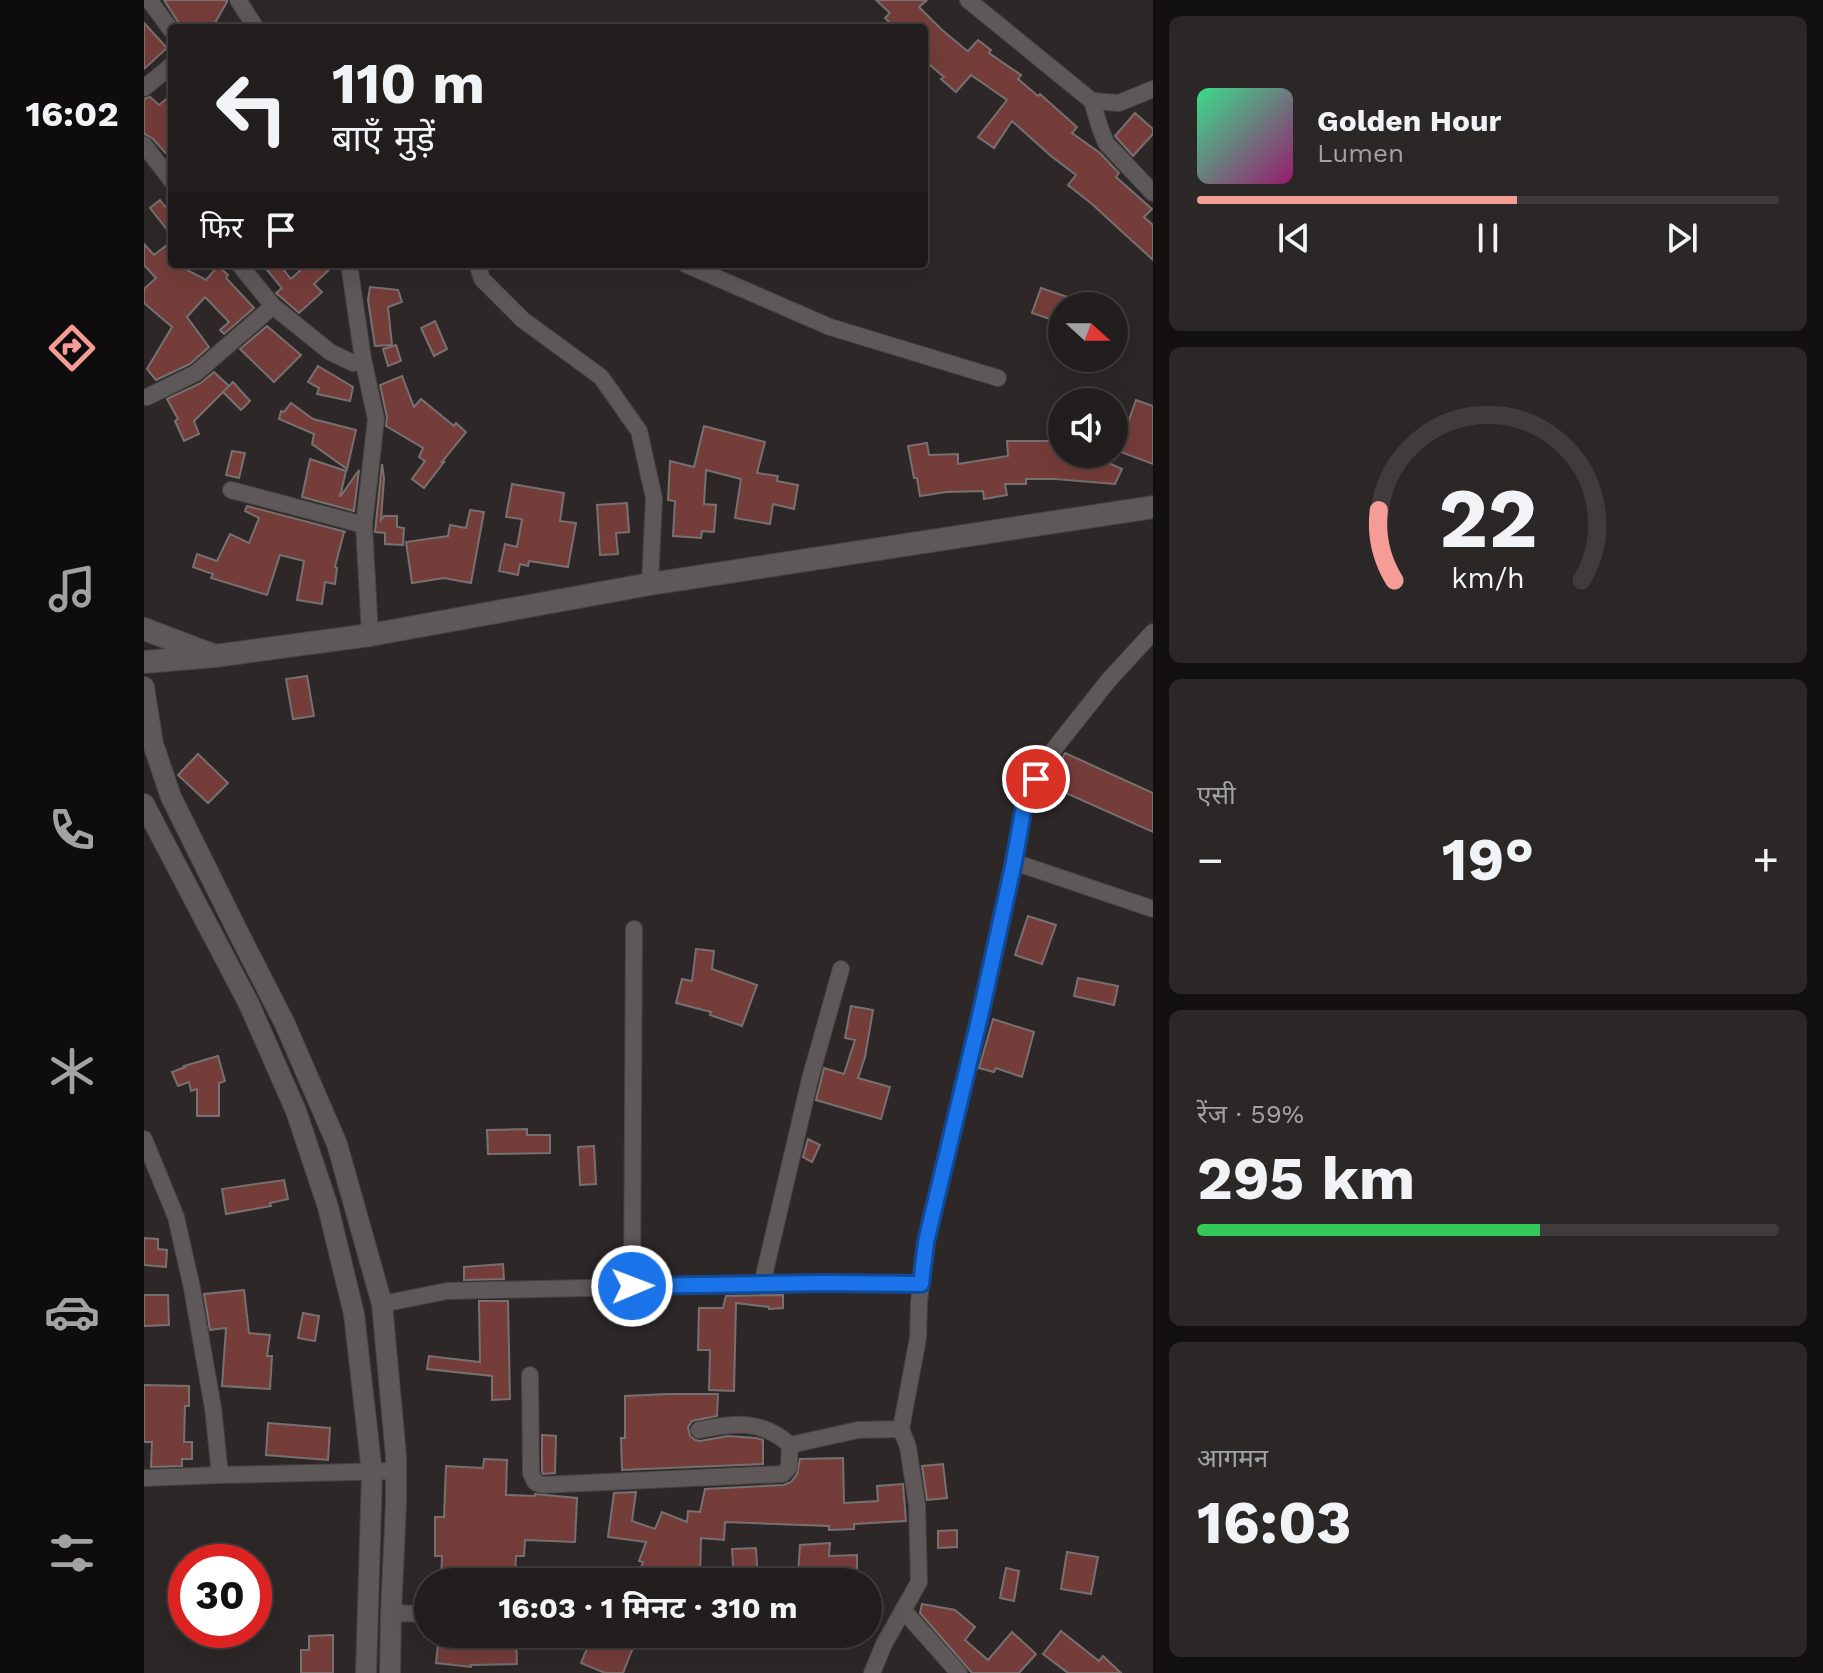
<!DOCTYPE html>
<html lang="hi">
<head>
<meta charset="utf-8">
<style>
  :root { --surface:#221e1d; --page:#2a2726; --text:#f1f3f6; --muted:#a2a2a4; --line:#3f3c3b; --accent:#f59c96 }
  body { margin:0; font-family:"Work Sans","Noto Sans Devanagari",sans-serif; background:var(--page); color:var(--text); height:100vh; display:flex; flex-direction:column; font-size:30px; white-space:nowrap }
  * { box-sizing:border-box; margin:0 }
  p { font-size:26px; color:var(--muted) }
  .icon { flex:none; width:44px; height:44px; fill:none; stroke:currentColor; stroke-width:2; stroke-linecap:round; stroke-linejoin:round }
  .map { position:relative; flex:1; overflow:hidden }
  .panel { display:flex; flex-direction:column; gap:16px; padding:16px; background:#131010; width:670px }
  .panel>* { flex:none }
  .banner { position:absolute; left:24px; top:24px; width:760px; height:244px; border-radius:8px; box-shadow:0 8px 32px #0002,0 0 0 2px var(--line); background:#221e1d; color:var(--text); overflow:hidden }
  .needle { width:52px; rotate:111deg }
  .tools { position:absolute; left:904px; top:292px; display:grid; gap:16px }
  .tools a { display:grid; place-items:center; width:80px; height:80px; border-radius:50%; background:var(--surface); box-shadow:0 8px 32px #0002,0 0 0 2px var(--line); font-size:40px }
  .speed { position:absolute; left:24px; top:1544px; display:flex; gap:16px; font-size:40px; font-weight:700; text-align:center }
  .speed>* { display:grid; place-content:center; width:104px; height:104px; border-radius:50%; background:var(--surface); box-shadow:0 8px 32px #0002,0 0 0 2px var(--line); line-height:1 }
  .speed .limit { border:12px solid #d22; background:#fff; color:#111 }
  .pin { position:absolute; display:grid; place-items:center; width:68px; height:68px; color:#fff; margin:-34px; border:4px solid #fff; border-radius:50%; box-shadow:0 2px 8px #0007 }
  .me { position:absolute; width:88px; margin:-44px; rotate:89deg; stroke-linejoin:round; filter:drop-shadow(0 0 6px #0008) }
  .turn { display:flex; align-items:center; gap:28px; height:168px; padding:0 32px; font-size:36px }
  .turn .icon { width:104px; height:104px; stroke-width:2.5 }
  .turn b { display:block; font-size:56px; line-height:68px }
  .then { display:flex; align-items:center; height:76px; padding:0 32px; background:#0003; gap:16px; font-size:30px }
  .big { font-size:60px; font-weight:700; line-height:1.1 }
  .panel .widget { flex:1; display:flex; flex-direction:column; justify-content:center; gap:12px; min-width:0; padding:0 28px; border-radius:12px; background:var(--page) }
  .panel .dial { align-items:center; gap:0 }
  .dial svg { height:208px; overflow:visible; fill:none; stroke:var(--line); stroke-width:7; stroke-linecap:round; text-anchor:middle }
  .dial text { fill:var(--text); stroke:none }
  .song { display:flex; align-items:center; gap:24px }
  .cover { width:96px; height:96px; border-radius:12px; background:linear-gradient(135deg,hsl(150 70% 55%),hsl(320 70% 35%)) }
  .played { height:8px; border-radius:4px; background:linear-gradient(90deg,var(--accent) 55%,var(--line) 55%) }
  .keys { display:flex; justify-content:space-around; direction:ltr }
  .heat { display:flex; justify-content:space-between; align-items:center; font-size:44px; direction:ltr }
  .charge { height:12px; border-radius:6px; background:linear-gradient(90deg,#34c759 59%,var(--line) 0) }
  .trip { position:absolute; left:270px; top:1568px; width:468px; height:80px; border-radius:40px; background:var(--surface); box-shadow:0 8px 32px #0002,0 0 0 2px var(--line); font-weight:700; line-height:80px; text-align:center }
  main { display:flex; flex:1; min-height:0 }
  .tabs { display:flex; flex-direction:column; width:144px; justify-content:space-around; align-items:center; background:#0e0c0c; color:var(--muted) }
  .tabs .icon { width:56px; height:56px }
  .tabs .active { color:var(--accent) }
  .tabs b { font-size:36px; color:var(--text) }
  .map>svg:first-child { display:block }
  .building { fill:#753d3a; stroke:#777070; stroke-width:2 }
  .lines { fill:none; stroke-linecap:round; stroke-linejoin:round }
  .minor-casing { stroke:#474342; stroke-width:18 }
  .tertiary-casing { stroke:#474342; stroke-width:22 }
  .secondary-casing { stroke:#474342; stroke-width:24 }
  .minor { stroke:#5e5858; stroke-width:16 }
  .tertiary { stroke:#5e5858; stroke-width:20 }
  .secondary { stroke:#5e5858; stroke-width:22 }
  .route-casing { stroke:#114b97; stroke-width:20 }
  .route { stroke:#1a73e8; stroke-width:14 }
</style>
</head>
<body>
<main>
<nav class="tabs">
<b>16:02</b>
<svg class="icon active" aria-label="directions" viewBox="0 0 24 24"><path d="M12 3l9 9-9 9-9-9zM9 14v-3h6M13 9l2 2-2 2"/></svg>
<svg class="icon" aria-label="music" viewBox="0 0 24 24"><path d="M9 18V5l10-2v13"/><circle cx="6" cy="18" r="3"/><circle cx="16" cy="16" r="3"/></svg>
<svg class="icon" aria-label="phone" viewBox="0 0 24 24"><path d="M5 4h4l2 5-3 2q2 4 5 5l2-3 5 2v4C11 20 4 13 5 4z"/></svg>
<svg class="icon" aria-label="climate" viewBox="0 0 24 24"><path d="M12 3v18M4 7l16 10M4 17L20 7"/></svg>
<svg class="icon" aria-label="car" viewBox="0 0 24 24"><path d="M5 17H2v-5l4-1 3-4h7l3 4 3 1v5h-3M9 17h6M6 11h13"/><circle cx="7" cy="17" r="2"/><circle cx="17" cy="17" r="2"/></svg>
<svg class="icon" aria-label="filters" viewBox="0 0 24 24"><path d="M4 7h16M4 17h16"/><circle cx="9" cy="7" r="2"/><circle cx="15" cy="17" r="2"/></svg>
</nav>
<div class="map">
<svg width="1009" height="1673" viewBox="0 0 1009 1673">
  <rect width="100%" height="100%" fill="#2d2827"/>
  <!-- building -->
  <g class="building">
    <path d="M20,0H83V2L68,28H38Z"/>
    <path d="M732,0H783L775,7L797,29L822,50L824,51L834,40L847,50L845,53L877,75L874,79L894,96L896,94L933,127L928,133L956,153L975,173L972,177L1008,209L1000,217L1009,225V260L948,204L924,185L932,175L907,156L868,121L850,148L834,137L863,100L827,75L812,92L797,79L800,77L780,60V28H751L741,18L746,13Z"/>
    <path d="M0,23L23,48L0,69Z"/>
    <path d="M28,94V160L8,138L0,134V99L6,97L15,105Z"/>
    <path d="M991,113L1009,129V134L989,156L971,136Z"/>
    <path d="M16,200L28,215V236L6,208Z"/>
    <path d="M28,241V264H32L62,280L74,266L84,275L82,278L110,308L80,334L76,330L85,322L61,297L43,317L65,347L46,364L12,380L3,369L28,327L0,303V289L12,278L0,265V244L10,255Z"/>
    <path d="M118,264H135L147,279L163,264H191L170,284L178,292L155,313L132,293L138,288Z"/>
    <path d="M226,287L254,290L258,302L244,307L248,345L231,346L224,300Z"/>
    <path d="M897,288L944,304V306H918V323L888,313Z"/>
    <path d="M291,321L303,349L290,356L277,328Z"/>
    <path d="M123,326L157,355L130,382L96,349Z"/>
    <path d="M252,345L257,361L244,366L239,349Z"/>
    <path d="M174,366L209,387L206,401L173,394L175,388L164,382Z"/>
    <path d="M70,372L85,386L50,421L55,434L40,441L31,421L34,419L23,399L57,383Z"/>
    <path d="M258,376L270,407L277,399L310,426L312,423L322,432L298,462H300L280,488L268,479L281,461L275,457L279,448L242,426L243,417L236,385Z"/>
    <path d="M89,382L106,401L97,410L79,392Z"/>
    <path d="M992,400L1009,406V464L974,451Z"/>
    <path d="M147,403L169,419L212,430L203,469L168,444L170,434L135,419L137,411L140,412Z"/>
    <path d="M560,426L621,442L613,473L634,476L633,481L654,485L650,509L629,504L626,524L591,518L597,479L562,470L560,504L572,505L570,532L558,531L557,538L529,536L531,501L524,500L526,461L550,467Z"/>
    <path d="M863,441H918V454H945L978,469L971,484L911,479H882V484H861L863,495L840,499L839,491L802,492L776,496L773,478H770L764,446L783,443L785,455L814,454V464L864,456Z"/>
    <path d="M88,451L101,453L95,478L82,475Z"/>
    <path d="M166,459L202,471L196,497L215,470L210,511L158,497Z"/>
    <path d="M238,464L240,478L237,520L240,516H253V527L260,528L259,545L241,544V533L231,532Z"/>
    <path d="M368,484L420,493L416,521L432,523L424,567L385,561L384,566L376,564L374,575L355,571L361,544L373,547L378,519L362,517Z"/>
    <path d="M483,503L485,532L472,533L474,554L456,555L453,505Z"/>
    <path d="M103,506L202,532H200L191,567L193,568L191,584L181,582L178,604L153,600L160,561L136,555L123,595L67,578L69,574L49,567L53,554L73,561L86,534L105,543L115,518L101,511Z"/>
    <path d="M326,510L340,512L327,583L300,578L268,583L262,542L304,536L306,525L322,528Z"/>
    <path d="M163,676L170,716L149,719L142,679Z"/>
    <path d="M921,753L1009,793V832L904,785Z"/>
    <path d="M54,754L84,783L64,803L34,775Z"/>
    <path d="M884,916L912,925L898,964L871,955Z"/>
    <path d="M552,949L570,951L568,969L613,985L598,1026L566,1015L567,1012L532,1003L538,979L548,981Z"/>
    <path d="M934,978L974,986L970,1005L930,996Z"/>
    <path d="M707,1006L729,1010L721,1057L714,1078L746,1087L737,1119L672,1100L680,1068L700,1074L711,1040L701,1038Z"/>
    <path d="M849,1019L890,1032L878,1077L852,1068L850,1072L835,1068Z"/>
    <path d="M74,1056L81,1081L75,1083V1116H53V1089L47,1091L45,1082L34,1086L28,1072L41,1067L40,1066Z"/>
    <path d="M383,1129V1135H406V1153L344,1154L343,1130Z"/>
    <path d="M664,1139L676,1145L668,1162L659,1157Z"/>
    <path d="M450,1146L452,1184L436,1185L434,1147Z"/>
    <path d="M140,1180L144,1199L126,1203L127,1206L82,1214L78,1189Z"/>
    <path d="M0,1238L14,1239V1249L23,1250L22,1267L0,1265Z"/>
    <path d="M359,1264L360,1279L320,1280V1267Z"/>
    <path d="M100,1290L105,1333L126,1335L123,1356H128L126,1389L78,1386L82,1328L66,1330L60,1294Z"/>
    <path d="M0,1295H24L25,1325L0,1326Z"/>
    <path d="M639,1295V1308L625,1309V1307L592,1303L590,1391L565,1390L566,1350H554L555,1308H579L582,1296Z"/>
    <path d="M335,1301H364L366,1399L348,1400V1376L283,1369L285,1356L336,1362Z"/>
    <path d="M159,1313L175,1316L171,1341L154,1338Z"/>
    <path d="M0,1385L45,1386V1406H41L40,1442H48V1459H38V1466L7,1467L8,1442H0Z"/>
    <path d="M523,1394H574L573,1416L548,1421L544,1427L546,1436L551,1440L556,1441L584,1436L612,1438L619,1440V1464L478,1470L477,1438H481V1396Z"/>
    <path d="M124,1423L186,1428L184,1460L122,1455Z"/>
    <path d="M398,1435L412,1436L411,1473L399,1474L398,1471Z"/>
    <path d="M699,1458L700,1503L734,1501L733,1486L759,1484L762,1521L710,1524V1529L685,1530V1526L581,1522L580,1540L557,1538L556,1576L494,1575L499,1562L495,1561L502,1542L464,1537L470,1493L492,1492L488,1521L511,1529L518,1512L543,1522L544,1511L556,1512L561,1489L640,1485L647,1482L653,1474L656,1459Z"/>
    <path d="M340,1459L363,1460L362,1495L391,1496V1494L433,1498L431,1542L381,1540L380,1556H372L371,1582H297L298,1556H291V1517H300L302,1466L339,1468Z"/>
    <path d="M799,1464L803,1498L783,1500L778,1466Z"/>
    <path d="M813,1530V1547L794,1548V1531Z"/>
    <path d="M686,1543L685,1556L713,1555V1576L669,1572L668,1576L654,1575L656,1545Z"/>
    <path d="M612,1548L614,1582H590L588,1549Z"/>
    <path d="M923,1552L954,1557L947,1594L917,1589Z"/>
    <path d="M862,1568L875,1571L870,1601L856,1598Z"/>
    <path d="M778,1604L811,1610L831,1627L821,1640L844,1660L868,1632L892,1654L875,1673H828L776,1613Z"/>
    <path d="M917,1631L955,1661L959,1656L977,1673H924L899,1654Z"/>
    <path d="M295,1634H372L373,1664L327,1665V1667L292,1663Z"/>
    <path d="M449,1634H478L492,1640L479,1673H461L437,1663Z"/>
    <path d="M189,1635V1673H157V1650H165V1636Z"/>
  </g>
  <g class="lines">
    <!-- minor casing -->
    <g class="minor-casing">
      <g id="minor">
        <path d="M5,0L28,31"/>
        <path d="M94,0L112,28"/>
        <path d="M824,0L948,101L975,103L1009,89"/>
        <path d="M0,88L28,65"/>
        <path d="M948,101L956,128L962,143L1009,193"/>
        <path d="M0,145L28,181"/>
        <path d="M95,264L129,306L186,352L209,363L219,359L205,264"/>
        <path d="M333,264L338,279L379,320L457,377L495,431L510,498L506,584"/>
        <path d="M541,264L686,327L854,378"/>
        <path d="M219,359L232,419L220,525L226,635"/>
        <path d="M3,397L52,373L129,306"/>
        <path d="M87,490L220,525"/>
        <path d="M870,862L1009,909"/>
        <path d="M0,1139L32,1217L48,1288L69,1408L76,1475L252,1471"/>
        <path d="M618,1284L666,1079L697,969"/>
        <path d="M488,1286L490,929"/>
        <path d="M238,1304L303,1291L618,1284H777"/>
        <path d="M386,1375L387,1473L391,1482L397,1485L639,1474L645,1467L646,1445"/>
        <path d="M757,1429L774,1338L775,1302L782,1242L836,1016L870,862L881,800L903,758L964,681L1009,632"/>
        <path d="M555,1430C591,1423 617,1419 646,1445L714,1430L757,1429L764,1447L773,1505L775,1582L740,1644L728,1673"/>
        <path d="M0,1478L76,1475"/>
        <path d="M759,1610L815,1673"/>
        <path d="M247,1613L284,1614"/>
      </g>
    </g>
    <!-- tertiary casing -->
    <g class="tertiary-casing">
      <g id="tertiary">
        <path d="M0,687L9,744L27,797L95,934L141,1024L193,1144L238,1304L252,1456V1503L247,1613L246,1673"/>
        <path d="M0,804L105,1004L152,1111L184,1207L210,1314L228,1473L222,1673"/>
      </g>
    </g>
    <!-- secondary casing -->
    <g class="secondary-casing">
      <g id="secondary">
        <path d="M0,629L66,654"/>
        <path d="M0,662L71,656L226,635L506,584L1009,507"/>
      </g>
    </g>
    <!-- minor -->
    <use href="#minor" class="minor"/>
    <!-- tertiary -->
    <use href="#tertiary" class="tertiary"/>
    <!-- secondary -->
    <use href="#secondary" class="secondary"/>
  </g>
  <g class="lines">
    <!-- route casing -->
    <g class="route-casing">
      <path id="route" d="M488,1286L679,1283L777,1284L782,1242L836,1016L870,862L881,800L892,779"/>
    </g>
    <!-- route -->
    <use href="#route" class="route"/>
  </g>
</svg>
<div class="tools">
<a><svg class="needle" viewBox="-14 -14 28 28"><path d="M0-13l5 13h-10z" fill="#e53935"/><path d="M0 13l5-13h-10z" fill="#a2a2a4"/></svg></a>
<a><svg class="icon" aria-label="sound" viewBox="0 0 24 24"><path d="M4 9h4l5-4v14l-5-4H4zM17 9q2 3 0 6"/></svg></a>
</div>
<div class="speed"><div class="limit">30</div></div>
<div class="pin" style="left:892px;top:779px;background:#d93025"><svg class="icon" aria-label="arrive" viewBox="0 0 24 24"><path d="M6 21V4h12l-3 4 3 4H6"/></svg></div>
<svg class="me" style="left:488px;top:1286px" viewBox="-20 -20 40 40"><circle r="17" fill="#1a73e8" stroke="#fff" stroke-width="3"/><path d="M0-11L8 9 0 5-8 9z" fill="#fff"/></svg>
<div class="trip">16:03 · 1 मिनट · 310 m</div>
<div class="banner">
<div class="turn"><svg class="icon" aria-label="left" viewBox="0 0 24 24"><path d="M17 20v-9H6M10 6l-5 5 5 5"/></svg><div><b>110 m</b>बाएँ मुड़ें</div></div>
<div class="then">फिर<svg class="icon" aria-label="arrive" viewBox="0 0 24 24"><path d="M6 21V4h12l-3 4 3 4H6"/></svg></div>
</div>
</div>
<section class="panel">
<div class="widget">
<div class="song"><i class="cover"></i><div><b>Golden Hour</b><p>Lumen</p></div></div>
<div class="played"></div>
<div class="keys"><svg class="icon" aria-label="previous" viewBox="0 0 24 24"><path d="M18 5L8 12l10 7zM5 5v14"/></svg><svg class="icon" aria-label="pause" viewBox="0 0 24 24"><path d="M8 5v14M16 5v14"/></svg><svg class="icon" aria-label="next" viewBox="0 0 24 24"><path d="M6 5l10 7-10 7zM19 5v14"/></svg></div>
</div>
<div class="widget dial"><svg viewBox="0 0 100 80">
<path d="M14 69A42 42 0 1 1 86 69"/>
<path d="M14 69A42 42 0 0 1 8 42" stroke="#f59c96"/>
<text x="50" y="56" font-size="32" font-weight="700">22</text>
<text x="50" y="72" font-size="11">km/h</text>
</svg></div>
<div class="widget"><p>एसी</p>
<div class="heat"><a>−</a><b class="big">19°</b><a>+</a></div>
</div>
<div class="widget"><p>रेंज · 59%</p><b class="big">295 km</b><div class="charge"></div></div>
<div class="widget"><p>आगमन</p><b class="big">16:03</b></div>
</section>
</main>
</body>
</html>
